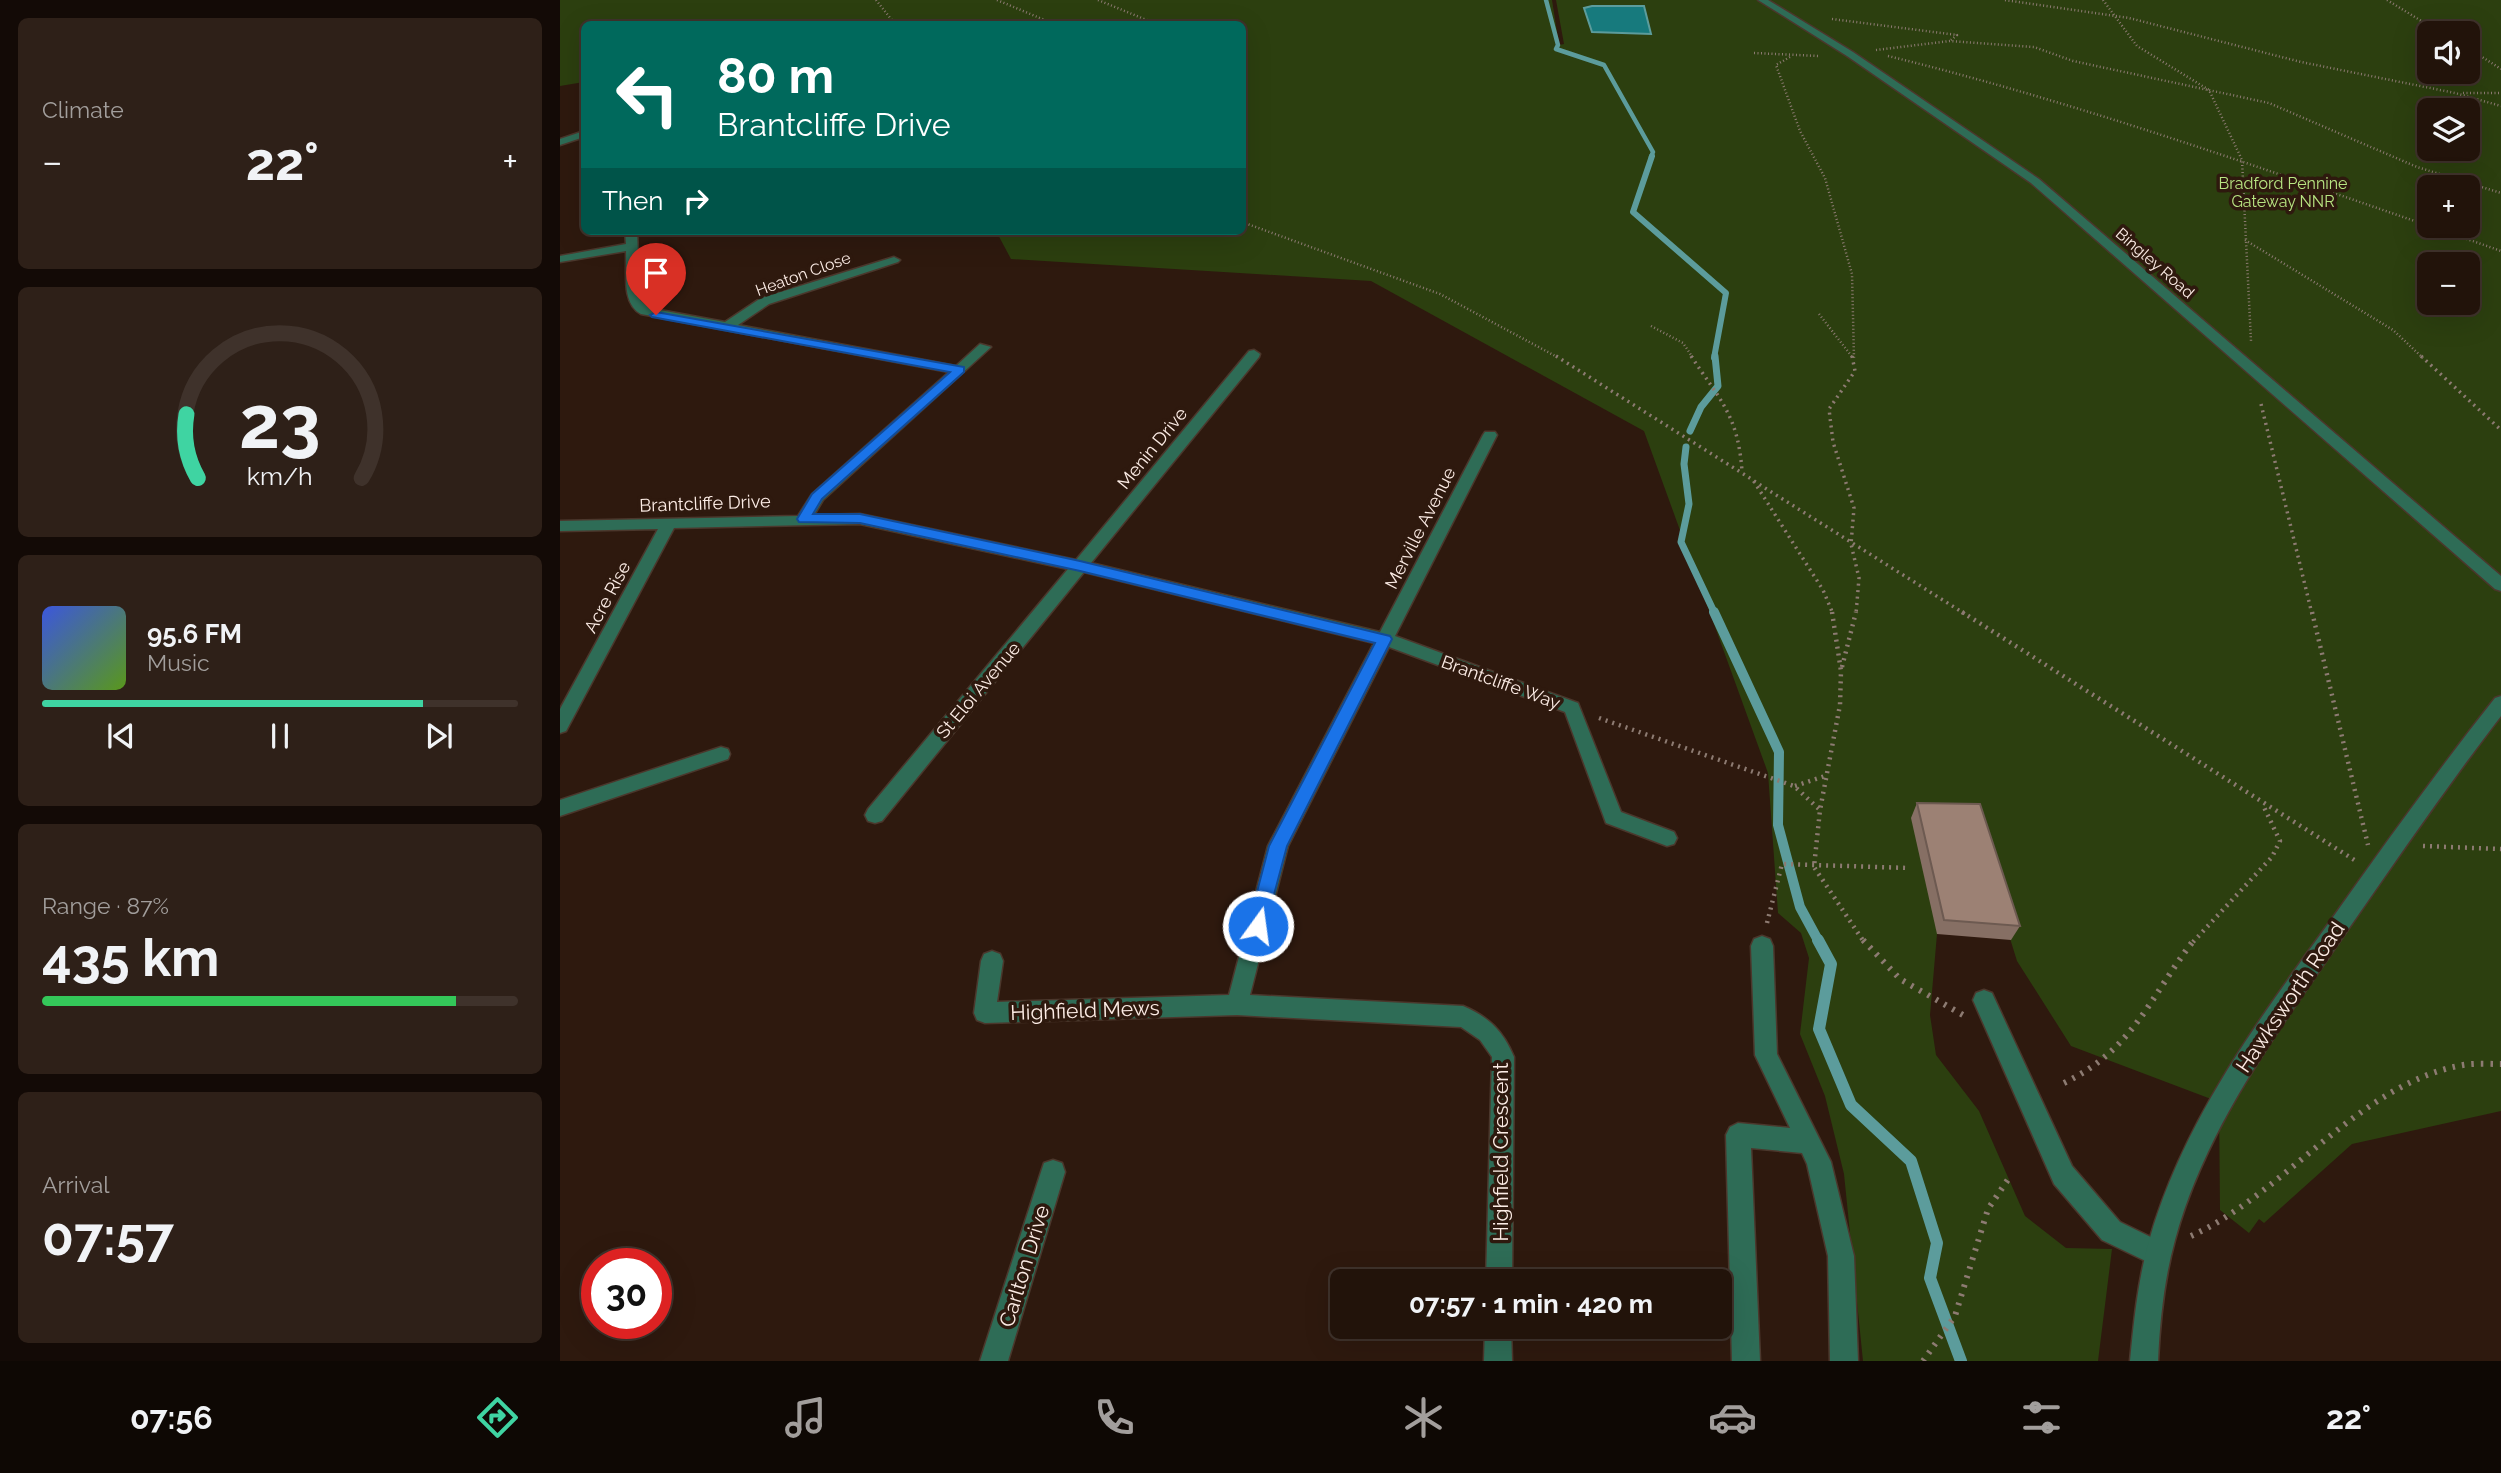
<!DOCTYPE html>
<html lang="en">
<head>
<meta charset="utf-8">
<style>
  :root { --surface:#22130a; --page:#2e2018; --text:#f1f3f6; --muted:#a29e9c; --line:#3f322b; --accent:#3fd4a2 }
  body { margin:0; font-family:Raleway,sans-serif; background:var(--page); color:var(--text); height:100vh; display:flex; flex-direction:column; font-size:26px; white-space:nowrap }
  * { box-sizing:border-box; margin:0 }
  p { font-size:23px; color:var(--muted) }
  .icon { flex:none; width:38px; height:38px; fill:none; stroke:currentColor; stroke-width:2; stroke-linecap:round; stroke-linejoin:round }
  .map { position:relative; flex:1; overflow:hidden }
  .sheet { display:flex; flex-direction:column; gap:18px; padding:18px; background:#130a06; width:560px }
  .sheet>* { flex:none }
  .guide { position:absolute; left:21px; top:21px; width:665px; height:214px; border-radius:10px; box-shadow:0 7px 28px #0002,0 0 0 2px var(--line); background:#00695c; color:#fff; overflow:hidden }
  .tools { position:absolute; left:1857px; top:21px; display:grid; gap:14px }
  .tools a { display:grid; place-items:center; width:63px; height:63px; border-radius:10px; background:var(--surface); box-shadow:0 7px 28px #0002,0 0 0 2px var(--line); font-size:35px }
  .speed { position:absolute; left:21px; top:1248px; display:flex; gap:14px; font-size:35px; font-weight:700; text-align:center }
  .speed>* { display:grid; place-content:center; width:91px; height:91px; border-radius:50%; background:var(--surface); box-shadow:0 7px 28px #0002,0 0 0 2px var(--line); line-height:1 }
  .speed .limit { border:10px solid #d22; background:#fff; color:#111 }
  .pin { position:absolute; display:grid; place-items:center; width:60px; height:60px; color:#fff; margin:-72px -30px; border-radius:50% 50% 50% 0; rotate:-45deg; box-shadow:0 0 7px #0007 }
  .pin .icon { rotate:45deg }
  .me { position:absolute; width:77px; margin:-38px; rotate:14deg; stroke-linejoin:round; filter:drop-shadow(0 0 5px #0008) }
  .turn { display:flex; align-items:center; gap:24px; height:147px; padding:0 21px; font-size:32px }
  .turn .icon { width:91px; height:91px; stroke-width:2.5 }
  .turn b { display:block; font-size:49px; line-height:60px }
  .then { display:flex; align-items:center; height:66px; padding:0 21px; background:#0003; gap:14px; font-size:26px }
  .big { font-size:52px; font-weight:700; line-height:1.1 }
  .sheet .tile { flex:1; display:flex; flex-direction:column; justify-content:center; gap:10px; min-width:0; padding:0 24px; border-radius:10px; background:var(--page) }
  .sheet .dial { align-items:center; gap:0 }
  .dial svg { height:182px; overflow:visible; fill:none; stroke:var(--line); stroke-width:7; stroke-linecap:round; text-anchor:middle }
  .dial text { fill:var(--text); stroke:none }
  .song { display:flex; align-items:center; gap:21px }
  .cover { width:84px; height:84px; border-radius:10px; background:linear-gradient(135deg,hsl(230 70% 55%),hsl(90 70% 35%)) }
  .played { height:7px; border-radius:4px; background:linear-gradient(90deg,var(--accent) 80%,var(--line) 80%) }
  .keys { display:flex; justify-content:space-around; direction:ltr }
  .heat { display:flex; justify-content:space-between; align-items:center; font-size:38px; direction:ltr }
  .charge { height:10px; border-radius:5px; background:linear-gradient(90deg,#34c759 87%,var(--line) 0) }
  .trip { position:absolute; left:770px; top:1269px; width:402px; height:70px; border-radius:10px; background:var(--surface); box-shadow:0 7px 28px #0002,0 0 0 2px var(--line); font-weight:700; line-height:70px; text-align:center }
  .dock { display:flex; height:112px; justify-content:space-around; align-items:center; background:#0e0804; color:var(--muted) }
  .dock .icon { width:49px; height:49px }
  .dock .current { color:var(--accent) }
  .dock b { font-size:32px; color:var(--text) }
  main { display:flex; flex:1; min-height:0 }
  .map>svg:first-child { display:block }
  .green { fill:#2c3f0f; fill-rule:evenodd }
  .water { fill:#177a7d; stroke:#5c9c9c; stroke-width:2 }
  .lines { fill:none; stroke-linecap:round; stroke-linejoin:round }
  .stream-far4 { stroke:#5c9c9c; stroke-width:4.5 }
  .stream-far3 { stroke:#5c9c9c; stroke-width:6 }
  .stream-far2 { stroke:#5c9c9c; stroke-width:7 }
  .stream-far1 { stroke:#5c9c9c; stroke-width:10 }
  .stream { stroke:#5c9c9c; stroke-width:12 }
  .service-casing { stroke:#4b372c; stroke-width:3 }
  .minor-casing { stroke:#4b372c; stroke-width:3 }
  .tertiary-casing { stroke:#4b372c; stroke-width:3 }
  .path-far3 { stroke:#8d7b72; stroke-width:2.5; stroke-dasharray:1 2.5; stroke-linecap:butt }
  .path-far2 { stroke:#8d7b72; stroke-width:3.5; stroke-dasharray:2 4.5; stroke-linecap:butt }
  .path-far1 { stroke:#8d7b72; stroke-width:4.5; stroke-dasharray:2 5; stroke-linecap:butt }
  .path { stroke:#8d7b72; stroke-width:6; stroke-dasharray:2.5 7; stroke-linecap:butt }
  .service { fill:#2e6c56; fill-rule:evenodd }
  .minor { fill:#2e6c56; fill-rule:evenodd }
  .tertiary { fill:#2e6c56; fill-rule:evenodd }
  .wall { fill:#866f64 }
  .building { fill:#9c8174; stroke:#6d5a51; stroke-width:2 }
  .route { fill:#1a73e8; stroke:#114b97; stroke-width:2 }
  .labels { text-anchor:middle; dominant-baseline:central; stroke-width:7; stroke-linejoin:round; paint-order:stroke }
  .far-park-label { font-size:16px; fill:#b8e582; stroke:#2e190e }
  .far-street-label { font-size:16px; fill:#fcece5; stroke:#2e190e }
  .street-label { font-size:18px; fill:#fcece5; stroke:#2e190e }
  .near-street-label { font-size:21px; fill:#fcece5; stroke:#2e190e }
</style>
</head>
<body>
<main>
<section class="sheet">
<div class="tile"><p>Climate</p>
<div class="heat"><a>−</a><b class="big">22°</b><a>+</a></div>
</div>
<div class="tile dial"><svg viewBox="0 0 100 80">
<path d="M14 69A42 42 0 1 1 86 69"/>
<path d="M14 69A42 42 0 0 1 9 41" stroke="#3fd4a2"/>
<text x="50" y="56" font-size="32" font-weight="700">23</text>
<text x="50" y="72" font-size="11">km/h</text>
</svg></div>
<div class="tile">
<div class="song"><i class="cover"></i><div><b>95.6 FM</b><p>Music</p></div></div>
<div class="played"></div>
<div class="keys"><svg class="icon" aria-label="previous" viewBox="0 0 24 24"><path d="M18 5L8 12l10 7zM5 5v14"/></svg><svg class="icon" aria-label="pause" viewBox="0 0 24 24"><path d="M8 5v14M16 5v14"/></svg><svg class="icon" aria-label="next" viewBox="0 0 24 24"><path d="M6 5l10 7-10 7zM19 5v14"/></svg></div>
</div>
<div class="tile"><p>Range · 87%</p><b class="big">435 km</b><div class="charge"></div></div>
<div class="tile"><p>Arrival</p><b class="big">07:57</b></div>
</section>
<div class="map">
<svg width="1941" height="1361" viewBox="0 0 1941 1361">
  <rect width="100%" height="100%" fill="#2e190e"/>
  <!-- green -->
  <path class="green" d="M0,0H992L999,45L1004,44L996,0H1941V1111L1792,1144L1704,1223L1699,1219L1689,1233L1660,1210L1659,1102L1511,1046L1457,961L1413,819L1377,934L1370,1015L1376,1055L1419,1111L1465,1216L1506,1248L1552,1249L1538,1361H1303L1284,1174L1265,1096L1240,1034L1249,958L1241,933L1218,913L1208,773L1084,431L811,281L451,259L436,231H682V24H24V82L0,86ZM1869,33H1908V72H1869ZM1869,110H1908V149H1869ZM1869,187H1908V226H1869ZM1869,264H1908V303H1869Z"/>
  <!-- water -->
  <path class="water" d="M1032,6H1084L1091,34L1032,32L1024,8Z"/>
  <g class="lines">
    <!-- stream-far4 -->
    <path class="stream-far4" d="M986,0L998,45L996,49L1044,65L1093,152L1091,157"/>
    <!-- stream-far3 -->
    <path class="stream-far3" d="M1092,156L1073,212L1166,293L1154,358"/>
    <!-- stream-far2 -->
    <g class="stream-far2">
      <path d="M1130,431L1141,407L1158,386L1155,356"/>
      <path d="M1126,447L1124,464L1129,504L1121,542L1155,614"/>
    </g>
    <!-- stream-far1 -->
    <path class="stream-far1" d="M1154,612L1219,752L1218,825L1240,907L1259,942"/>
    <!-- stream -->
    <path class="stream" d="M1258,940L1271,964L1259,1029L1291,1105L1351,1161L1377,1243L1370,1278L1401,1361"/>
    <!-- service casing -->
    <g class="service-casing">
      <g id="service">
        <path d="M1202,936L1210,939L1213,946L1217,1054L1271,1162L1294,1256L1298,1361H1270L1268,1256L1247,1164L1242,1153L1191,1148L1200,1361H1172L1166,1135L1170,1127L1178,1123L1230,1128L1195,1055L1191,946L1194,939Z"/>
        <path d="M1424,990L1432,993L1512,1166L1560,1222L1605,1244L1609,1253L1605,1262L1596,1266L1542,1240L1494,1184L1413,1000L1416,993Z"/>
      </g>
    </g>
    <!-- minor casing -->
    <g class="minor-casing">
      <g id="minor">
        <path d="M1198,0H1208L1293,52L1479,179L1941,576V591L1935,589L1471,183L1287,56Z"/>
        <path d="M24,131V137L0,145V139Z"/>
        <path d="M65,231H77L80,300L89,308L165,322L201,298L334,257L340,260L338,262L209,304L178,325L396,366L420,344L431,347L263,500L254,515L300,514L516,560L689,351L694,350L700,354L699,357L531,563L820,632L923,435L925,432H935L937,435L835,636L1018,703L1061,812L1114,832L1117,838L1114,844L1107,846L1046,823L1005,712L829,647L728,846L690,995L903,1006C929,1017 943,1031 954,1057L952,1281H926L932,1057L920,1040L901,1027L677,1015L425,1023L417,1020L414,1013L421,961L424,954L432,951L440,954L443,961L437,1002L669,995L708,846L814,643L524,572L322,821L315,823L308,821L305,815L308,809L508,569L300,524L114,528L6,731L0,733V709L98,529L0,531V521L238,516L252,494L389,372L81,314C61,303 67,272 66,251L0,262V256L66,244Z"/>
        <path d="M161,747L168,749L170,754L168,759L0,816V800Z"/>
        <path d="M493,1160L502,1163L505,1172L448,1361H420L481,1172L484,1163Z"/>
        <path d="M925,1326H951L952,1361H924Z"/>
      </g>
    </g>
    <!-- tertiary casing -->
    <g class="tertiary-casing">
      <path id="tertiary" d="M1941,696V716C1887,786 1837,859 1787,931C1720,1028 1646,1126 1615,1240C1604,1280 1600,1320 1598,1361H1570C1574,1320 1578,1280 1589,1241C1623,1121 1699,1019 1771,920C1824,845 1878,770 1935,698Z"/>
    </g>
    <!-- path-far3 -->
    <g class="path-far3">
      <path d="M316,0L335,24"/>
      <path d="M437,0L494,24"/>
      <path d="M538,0L589,21"/>
      <path d="M1445,0L1569,18L1741,62L1895,93L1941,106"/>
      <path d="M1543,0L1577,46L1649,90L1682,160L1691,341"/>
      <path d="M1827,0L1881,33"/>
      <path d="M1272,19L1397,35L1391,40"/>
      <path d="M1908,48L1941,69"/>
      <path d="M1316,50L1390,41L1474,47L1513,61L1709,103L1857,167L1941,193"/>
      <path d="M1194,53L1259,56"/>
      <path d="M1328,56C1512,101 1690,164 1869,226"/>
      <path d="M1230,57L1216,65L1240,131L1265,178L1292,274L1294,358"/>
      <path d="M1903,93H1941"/>
      <path d="M682,222L880,294L999,358"/>
      <path d="M1870,226L1941,251"/>
      <path d="M1685,240L1833,330L1863,358"/>
      <path d="M1259,314L1293,358"/>
      <path d="M1091,326L1123,343L1133,358"/>
    </g>
    <!-- path-far2 -->
    <g class="path-far2">
      <path d="M996,356L1193,480L1263,590L1273,614"/>
      <path d="M1131,356C1160,400 1178,415 1182,471"/>
      <path d="M1292,356L1295,371L1269,409L1273,442L1294,508L1291,544L1299,578L1296,614"/>
      <path d="M1861,356L1941,430"/>
      <path d="M1701,404L1752,614"/>
      <path d="M1194,481L1405,614"/>
    </g>
    <!-- path-far1 -->
    <g class="path-far1">
      <path d="M1272,612L1281,671L1280,705L1260,810L1254,867L1304,942"/>
      <path d="M1402,612L1796,861"/>
      <path d="M1752,612L1808,845"/>
      <path d="M1282,667L1296,612"/>
      <path d="M1039,718L1234,786L1260,810"/>
      <path d="M1235,786L1268,775"/>
      <path d="M1863,846L1941,849"/>
      <path d="M1207,923L1222,864L1349,868"/>
      <path d="M1633,942L1712,857L1720,841L1703,805"/>
    </g>
    <!-- path -->
    <g class="path">
      <path d="M1303,940L1340,979L1403,1015"/>
      <path d="M1504,1083C1574,1049 1589,998 1634,940"/>
      <path d="M1631,1236C1726,1193 1799,1083 1903,1065C1915,1063 1929,1064 1941,1064"/>
      <path d="M1363,1361L1395,1316L1428,1209L1449,1178"/>
    </g>
    <!-- service -->
    <use href="#service" class="service"/>
    <!-- minor -->
    <use href="#minor" class="minor"/>
    <!-- tertiary -->
    <use href="#tertiary" class="tertiary"/>
  </g>
  <!-- wall -->
  <path class="wall" d="M1357,803L1460,926L1451,940L1377,934L1351,818Z"/>
  <!-- building -->
  <path class="building" d="M1357,803L1420,804L1460,926L1384,920Z"/>
  <!-- route -->
  <path class="route" d="M96,312L404,367V372L262,499L253,514H300L520,561L830,636L832,639L727,846L704,932L698,934L691,932L688,926L709,846L815,643L520,571L300,523L239,522L237,519L252,494L390,372L92,317L90,315Z"/>
  <g class="labels">
    <!-- far-park labels -->
    <g class="far-park-label">
      <text x="1723" y="183">Bradford Pennine<tspan x="1723" dy="18">Gateway NNR</tspan></text>
    </g>
    <!-- far-street labels -->
    <g class="far-street-label">
      <text transform="translate(1595 263) rotate(41)">Bingley Road</text>
      <text transform="translate(243 274) rotate(-20)">Heaton Close</text>
    </g>
    <!-- street labels -->
    <g class="street-label">
      <text transform="translate(592 448) rotate(-51)">Menin Drive</text>
      <text transform="translate(145 503) rotate(-2)">Brantcliffe Drive</text>
      <text transform="translate(860 528) rotate(-63)">Merville Avenue</text>
      <text transform="translate(47 597) rotate(-62)">Acre Rise</text>
      <text transform="translate(941 682) rotate(20)">Brantcliffe Way</text>
      <text transform="translate(418 690) rotate(-50)">St Eloi Avenue</text>
    </g>
    <!-- near-street labels -->
    <g class="near-street-label">
      <text transform="translate(1730 997) rotate(-56)">Hawksworth Road</text>
      <text transform="translate(525 1010) rotate(-2)">Highfield Mews</text>
      <text transform="translate(940 1152) rotate(-90)">Highfield Crescent</text>
      <text transform="translate(464 1266) rotate(-73)">Carlton Drive</text>
    </g>
  </g>
</svg>
<div class="tools">
<a><svg class="icon" aria-label="sound" viewBox="0 0 24 24"><path d="M4 9h4l5-4v14l-5-4H4zM17 9q2 3 0 6"/></svg></a>
<a><svg class="icon" aria-label="layers" viewBox="0 0 24 24"><path d="M12 4l9 5-9 5-9-5zM3 14l9 5 9-5"/></svg></a>
<a>+</a>
<a>−</a>
</div>
<div class="speed"><div class="limit">30</div></div>
<div class="pin" style="left:96px;top:315px;background:#d93025"><svg class="icon" aria-label="arrive" viewBox="0 0 24 24"><path d="M6 21V4h12l-3 4 3 4H6"/></svg></div>
<svg class="me" style="left:698px;top:926px" viewBox="-20 -20 40 40"><circle r="17" fill="#1a73e8" stroke="#fff" stroke-width="3"/><path d="M0-11L8 9 0 5-8 9z" fill="#fff"/></svg>
<div class="trip">07:57 · 1 min · 420 m</div>
<div class="guide">
<div class="turn"><svg class="icon" aria-label="left" viewBox="0 0 24 24"><path d="M17 20v-9H6M10 6l-5 5 5 5"/></svg><div><b>80 m</b>Brantcliffe Drive</div></div>
<div class="then">Then<svg class="icon" aria-label="right" viewBox="0 0 24 24"><path d="M7 20v-9h11M14 6l5 5-5 5"/></svg></div>
</div>
</div>
</main>
<nav class="dock">
<b>07:56</b>
<svg class="icon current" aria-label="directions" viewBox="0 0 24 24"><path d="M12 3l9 9-9 9-9-9zM9 14v-3h6M13 9l2 2-2 2"/></svg>
<svg class="icon" aria-label="music" viewBox="0 0 24 24"><path d="M9 18V5l10-2v13"/><circle cx="6" cy="18" r="3"/><circle cx="16" cy="16" r="3"/></svg>
<svg class="icon" aria-label="phone" viewBox="0 0 24 24"><path d="M5 4h4l2 5-3 2q2 4 5 5l2-3 5 2v4C11 20 4 13 5 4z"/></svg>
<svg class="icon" aria-label="climate" viewBox="0 0 24 24"><path d="M12 3v18M4 7l16 10M4 17L20 7"/></svg>
<svg class="icon" aria-label="car" viewBox="0 0 24 24"><path d="M5 17H2v-5l4-1 3-4h7l3 4 3 1v5h-3M9 17h6M6 11h13"/><circle cx="7" cy="17" r="2"/><circle cx="17" cy="17" r="2"/></svg>
<svg class="icon" aria-label="filters" viewBox="0 0 24 24"><path d="M4 7h16M4 17h16"/><circle cx="9" cy="7" r="2"/><circle cx="15" cy="17" r="2"/></svg>
<b>22°</b>
</nav>
</body>
</html>
